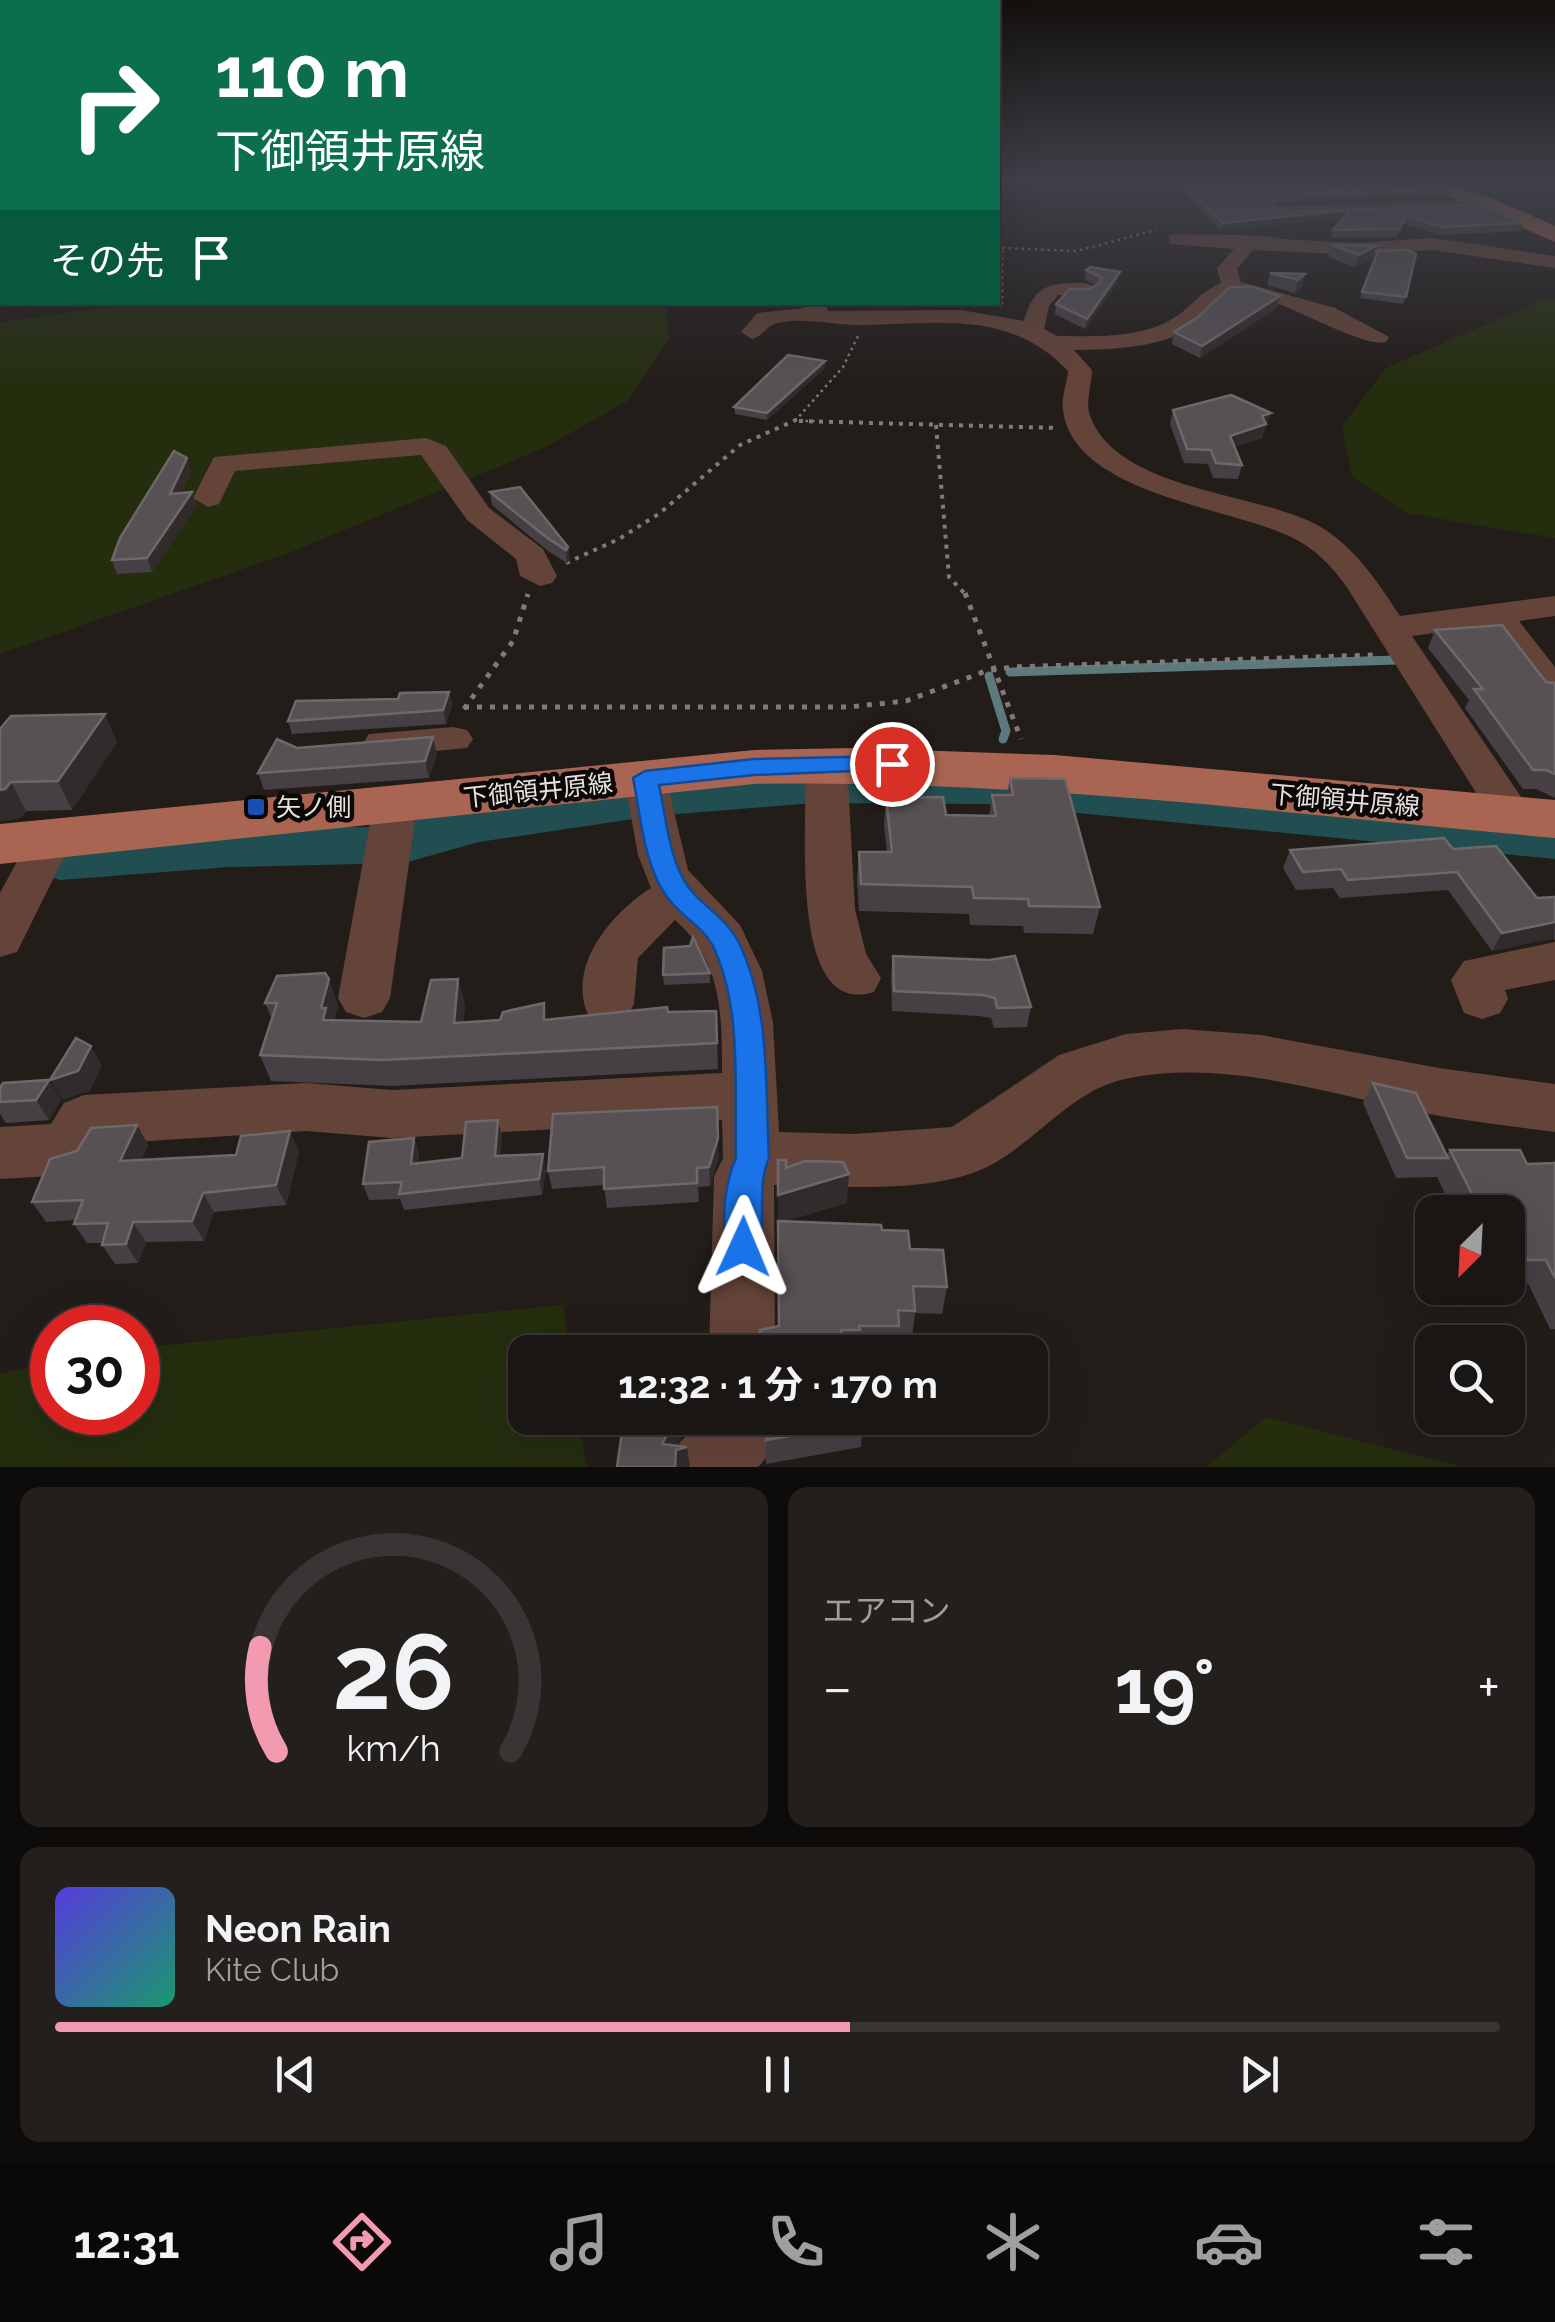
<!DOCTYPE html>
<html lang="ja">
<head>
<meta charset="utf-8">
<style>
  :root { --surface:#1a1614; --page:#231f1d; --text:#f1f3f6; --muted:#9f9fa0; --line:#383534; --accent:#f29ab0 }
  body { margin:0; font-family:Raleway,"Noto Sans JP",sans-serif; background:var(--page); color:var(--text); height:100vh; display:flex; flex-direction:column; font-size:38px; white-space:nowrap }
  * { box-sizing:border-box; margin:0 }
  p { font-size:32px; color:var(--muted) }
  .icon { flex:none; width:55px; height:55px; fill:none; stroke:currentColor; stroke-width:2; stroke-linecap:round; stroke-linejoin:round }
  .map { position:relative; height:1467px; overflow:hidden }
  .panel { display:flex; flex-direction:column; gap:20px; padding:20px; background:#0e0c0b; flex:1 }
  .panel>* { flex:none }
  .hud { position:absolute; left:0px; top:0px; width:1000px; height:305px; box-shadow:0 10px 40px #0002,0 0 0 2px var(--line); background:#0b6e4f; color:#fff; overflow:hidden }
  .needle { width:65px; rotate:204deg }
  .controls { position:absolute; left:1415px; top:1195px; display:grid; gap:20px }
  .controls a { display:grid; place-items:center; width:110px; height:110px; border-radius:20px; background:var(--surface); box-shadow:0 10px 40px #0002,0 0 0 2px var(--line); font-size:50px }
  .speed { position:absolute; left:30px; top:1305px; display:flex; gap:20px; font-size:50px; font-weight:700; text-align:center }
  .speed>* { display:grid; place-content:center; width:130px; height:130px; border-radius:50%; background:var(--surface); box-shadow:0 10px 40px #0002,0 0 0 2px var(--line); line-height:1 }
  .speed .limit { border:15px solid #d22; background:#fff; color:#111 }
  .pin { position:absolute; display:grid; place-items:center; width:85px; height:85px; color:#fff; margin:-42px; border:5px solid #fff; border-radius:50%; box-shadow:0 2px 10px #0007 }
  .me { position:absolute; width:110px; margin:-55px; rotate:1deg; stroke-linejoin:round; filter:drop-shadow(0 0 8px #0008) }
  .turn { display:flex; align-items:center; gap:35px; height:210px; padding:0 50px; font-size:45px }
  .turn .icon { width:130px; height:130px; stroke-width:2.5 }
  .turn b { display:block; font-size:70px; line-height:85px }
  .then { display:flex; align-items:center; height:95px; padding:0 50px; background:#0003; gap:20px; font-size:38px }
  .big { font-size:75px; font-weight:700; line-height:1.1 }
  .panel .widget { flex:1; display:flex; flex-direction:column; justify-content:center; gap:15px; min-width:0; padding:0 35px; border-radius:20px; background:var(--page) }
  .panel .dial { align-items:center; gap:0 }
  .dial svg { height:260px; overflow:visible; fill:none; stroke:var(--line); stroke-width:7; stroke-linecap:round; text-anchor:middle }
  .dial text { fill:var(--text); stroke:none }
  .song { display:flex; align-items:center; gap:30px }
  .cover { width:120px; height:120px; border-radius:15px; background:linear-gradient(135deg,hsl(250 70% 55%),hsl(160 70% 35%)) }
  .played { height:10px; border-radius:5px; background:linear-gradient(90deg,var(--accent) 55%,var(--line) 55%) }
  .keys { display:flex; justify-content:space-around; direction:ltr }
  .heat { display:flex; justify-content:space-between; align-items:center; font-size:55px; direction:ltr }
  .panel .tiles { flex:1; display:grid; gap:20px; grid-template-columns:1fr 1fr }
  .widget:last-child { grid-column:span 2 }
  .trip { position:absolute; left:508px; top:1335px; width:540px; height:100px; border-radius:20px; background:var(--surface); box-shadow:0 10px 40px #0002,0 0 0 2px var(--line); font-weight:700; line-height:100px; text-align:center }
  .dock { display:flex; height:160px; justify-content:space-around; align-items:center; background:#0a0908; color:var(--muted) }
  .dock .icon { width:70px; height:70px }
  .dock .on { color:var(--accent) }
  .dock b { font-size:45px; color:var(--text) }
  .map>svg:first-child { display:block }
  .green { fill:#252d0f }
  .lines { fill:none; stroke-linecap:round; stroke-linejoin:round }
  .stream { stroke:#5c7a7b; stroke-width:9 }
  .river { fill:#214e50; fill-rule:evenodd }
  .path-far2 { stroke:#807b78; stroke-width:2.5; stroke-dasharray:2.5 4; stroke-linecap:butt }
  .path-far1 { stroke:#807b78; stroke-width:4; stroke-dasharray:4 6; stroke-linecap:butt }
  .path { stroke:#807b78; stroke-width:5; stroke-dasharray:5 8; stroke-linecap:butt }
  .minor { fill:#644339; fill-rule:evenodd }
  .major { fill:#a96551; fill-rule:evenodd }
  .wall { fill:#464044 }
  .shaded-wall { fill:#312b2c }
  .building { fill:#575154; stroke:#6e686a; stroke-width:2.5 }
  .route { fill:#1a73e8; stroke:#114b97; stroke-width:2.5 }
  .transit-dot { fill:#1a4fb4; stroke:#0b0807; stroke-width:4 }
  .labels { text-anchor:middle; dominant-baseline:central; stroke-width:9; stroke-linejoin:round; paint-order:stroke }
  .street-label { font-size:25px; fill:#e6e1df; stroke:#0b0807 }
  .poi-label { font-size:25px; fill:#e6e1df; stroke:#0b0807; text-anchor:start }
</style>
</head>
<body>
<div class="map">
<svg width="1555" height="1467" viewBox="0 0 1555 1467">
  <rect width="100%" height="100%" fill="#231d1a"/>
  <!-- green -->
  <g class="green">
    <path d="M1545,299L1555,300V538L1406,513L1352,477L1342,426L1386,368Z"/>
    <path d="M146,302H666L669,338L629,400L544,448L286,554L0,654V322Z"/>
    <path d="M563,1305L570,1352H525V1418H579L586,1467H0V1374L52,1361V1412H138V1348Z"/>
    <path d="M1266,1417L1462,1467H1206Z"/>
  </g>
  <g class="lines">
    <!-- stream -->
    <g class="stream">
      <path d="M1010,672L1397,660L1394,655"/>
      <path d="M989,676L1006,731L1003,739"/>
    </g>
    <!-- river -->
    <path class="river" d="M814,767L986,768L1555,819V859L986,804L814,803L653,816L479,842L404,863L229,867L60,880L39,874L30,859L39,844L60,838L229,827H388L479,804Z"/>
    <!-- path-far2 -->
    <g class="path-far2">
      <path d="M998,248H1002V304"/>
      <path d="M1002,248L1077,251L1156,230"/>
      <path d="M795,421L843,367L858,336"/>
      <path d="M799,421H816"/>
    </g>
    <!-- path-far1 -->
    <g class="path-far1">
      <path d="M799,421L1058,428"/>
      <path d="M936,425L949,577L966,595"/>
      <path d="M566,563L619,539L660,513L740,445L798,419"/>
    </g>
    <!-- path -->
    <g class="path">
      <path d="M965,593L1021,739"/>
      <path d="M464,707H848L906,701L986,671L1012,667L1375,655"/>
      <path d="M464,709L513,641L528,594"/>
    </g>
    <!-- minor -->
    <g class="minor">
      <path d="M1040,179L1038,182L998,190V180Z"/>
      <path d="M1209,179L1338,186L1410,179C1381,203 1238,200 1209,179Z"/>
      <path d="M1459,179H1555V189L1467,184Z"/>
      <path d="M1487,199L1493,200V208L1282,216L1273,211L1282,206Z"/>
      <path d="M1176,234C1193,235 1273,234 1280,239L1357,243L1433,238L1555,256V268L1433,250L1357,255L1253,250L1237,269L1241,282L1335,308L1389,337L1386,342C1359,349 1273,291 1234,293C1211,294 1204,320 1187,330C1154,349 1110,349 1074,350L1092,370C1092,384 1085,402 1090,416C1119,492 1256,491 1319,526C1355,547 1377,581 1400,616L1555,596V616L1519,621L1555,667V701L1540,698L1486,626L1412,636L1534,816L1527,826L1512,831L1497,826L1348,589C1333,567 1315,548 1291,537C1230,507 1073,494 1063,410C1061,397 1067,384 1068,371C1009,309 939,324 860,325C832,325 805,317 777,323C766,326 763,336 752,339L741,332L757,313L804,308L803,302H825L828,311L961,310L1024,321C1032,291 1044,283 1075,283C1085,283 1090,283 1097,289L1087,295H1058L1049,306L1044,329L1057,336C1093,336 1139,339 1172,319C1193,307 1196,294 1221,283L1217,268L1234,249L1169,244V236Z"/>
      <rect x="0" y="275" width="2" height="12"/>
      <path d="M426,438L446,446L489,508L543,549L557,576L552,583L540,586L520,576L516,559L467,520L421,455L235,471L219,504L208,507L193,498L214,457Z"/>
      <path d="M453,727L467,730L473,739L467,748L383,756L369,752L363,743L369,734Z"/>
      <path d="M826,751L841,755L847,764L855,909L866,954L881,978L874,992C785,1020 809,813 805,764L811,755Z"/>
      <path d="M645,764L660,768L666,778L688,870L740,925L762,971L773,1023L779,1132L854,1134L952,1127L1059,1055L1126,1034L1182,1029L1261,1035L1439,1068L1555,1084V1132C1510,1126 1464,1121 1419,1112C1326,1093 1221,1058 1125,1079C1076,1089 1041,1135 998,1161C942,1196 839,1186 774,1185L775,1352H709L714,1177L723,1158L722,1120L392,1138L306,1131L101,1144L88,1167L68,1175L0,1179V1127L51,1124L64,1103L84,1095L306,1083L392,1090L722,1073C722,1013 722,961 675,920L638,958L634,1004L626,1019L608,1025L590,1019C564,969 610,914 651,888L638,855L624,778L630,768Z"/>
      <path d="M395,792L410,796L417,806L390,998L382,1012L364,1018L346,1012L338,998L373,806L380,796Z"/>
      <path d="M51,824L67,828L73,839L17,952L0,957V893L35,828Z"/>
      <path d="M1555,942V980L1505,990L1508,999L1500,1013L1482,1019L1464,1013L1451,980L1464,961Z"/>
      <path d="M706,1418H776C776,1436 772,1454 758,1467H669L680,1442Z"/>
    </g>
    <!-- major -->
    <g class="major">
      <path d="M1398,179C1457,179 1502,203 1555,226V242L1449,196Z"/>
      <path d="M854,748L1055,755L1555,800V838C1288,814 1023,779 754,784L0,864V824L754,750Z"/>
    </g>
  </g>
  <!-- wall -->
  <g class="wall">
    <path d="M1129,179H1218L1226,182L1279,191L1412,189L1414,181L1442,190L1440,197L1282,202L1276,207L1284,212L1480,205L1523,223L1520,231L1439,235L1403,223L1397,237L1331,238L1333,230L1343,218L1221,231L1170,180L1129,181Z"/>
    <path d="M1283,179H1342V182Z"/>
    <path d="M1332,245L1376,246L1373,258L1355,267L1328,257Z"/>
    <path d="M1086,270L1118,282L1085,329L1055,314L1056,304L1096,285L1085,280Z"/>
    <path d="M1270,273L1305,274L1302,287L1295,293L1267,285Z"/>
    <path d="M1362,292L1406,297L1403,304L1360,298Z"/>
    <path d="M1280,296L1277,308L1200,358L1172,344L1174,332Z"/>
    <path d="M825,368L767,420L735,414L734,407Z"/>
    <path d="M1173,410L1267,426L1265,427L1262,438L1234,447L1242,465L1238,479L1213,478L1208,464L1184,463L1170,424Z"/>
    <path d="M191,471L181,493L192,492L196,506L152,572L117,574L112,560Z"/>
    <path d="M490,492L568,547L570,560L567,563L548,551L492,505Z"/>
    <path d="M1435,630L1546,682L1555,683V798L1536,789H1523L1465,708L1469,700L1428,648Z"/>
    <path d="M449,692L452,705L446,724L292,734L288,721Z"/>
    <path d="M0,729L117,742L72,810L26,811L20,818L0,821Z"/>
    <path d="M297,748L437,754L429,778L264,790L258,773Z"/>
    <path d="M1010,778L1100,907L1093,934L1024,933L1023,926L970,925L969,914L859,911L857,879L859,852H887L884,824L886,798L946,815L989,816L992,795H1007Z"/>
    <path d="M1453,849L1537,898L1555,897V941L1554,938L1492,951L1448,890L1340,898L1333,888L1296,890L1283,868L1290,850Z"/>
    <path d="M893,956L1031,1007L1027,1027L994,1028L991,1018L979,1016L892,1011L891,976Z"/>
    <path d="M710,973V983L664,985L663,975Z"/>
    <path d="M329,979L338,1006L334,1020L421,1022L458,979L465,1005L463,1023L716,1011L718,1069L392,1086L271,1081L260,1055L272,1019L265,1003Z"/>
    <path d="M1373,1083L1446,1155L1450,1150L1527,1164L1555,1163V1329H1550L1528,1283H1510L1508,1277V1212H1454L1437,1177L1396,1178L1363,1103Z"/>
    <path d="M0,1088L61,1100L49,1120L6,1123L0,1114Z"/>
    <path d="M498,1120L502,1136L500,1156L546,1170L542,1195L404,1210L400,1199L369,1200L363,1184L414,1138L419,1153L418,1163L462,1158Z"/>
    <path d="M137,1125L148,1145L141,1160L299,1151L286,1205L214,1212L204,1241L146,1242L138,1263L115,1264L102,1245V1243H87L74,1224L75,1220L46,1222L32,1202L77,1151Z"/>
    <path d="M719,1157L710,1186L698,1187L699,1202L607,1208L604,1185L552,1189L548,1171Z"/>
    <path d="M778,1160L786,1168L847,1203L785,1221L882,1230L910,1249L947,1287L942,1314L915,1313L912,1337L897,1336L895,1352H759L779,1326Z"/>
    <path d="M776,1421L863,1423L861,1447L766,1464V1440Z"/>
  </g>
  <!-- shaded-wall -->
  <g class="shaded-wall">
    <path d="M1284,195L1282,202L1269,212L1271,205Z"/>
    <path d="M1350,210L1348,217L1221,231L1223,223Z"/>
    <path d="M1376,246L1373,258L1355,267L1359,255Z"/>
    <path d="M1120,272L1118,282L1085,329L1087,319Z"/>
    <path d="M1305,274L1302,287L1295,293L1298,280Z"/>
    <path d="M1280,296L1277,308L1200,358L1202,346Z"/>
    <path d="M825,361V368L767,420V413Z"/>
    <path d="M1271,413L1262,438L1226,450L1230,436L1262,416Z"/>
    <path d="M187,458L191,471L175,508L170,494Z"/>
    <path d="M192,492L196,506L152,572L147,558Z"/>
    <path d="M568,547L570,560L567,563L566,550Z"/>
    <path d="M449,692L452,705L446,724L443,710Z"/>
    <path d="M105,714L117,742L72,810L58,781Z"/>
    <path d="M433,737L437,754L429,778L425,761Z"/>
    <path d="M11,782L26,811L20,818L0,821V790Z"/>
    <path d="M1555,922L1554,938L1492,951L1502,933Z"/>
    <path d="M329,979L338,1006L333,1026L323,1020L321,1008Z"/>
    <path d="M458,979L465,1005L461,1050L454,1023Z"/>
    <path d="M91,1046L102,1066L90,1091L62,1100L50,1080Z"/>
    <path d="M49,1080L61,1100L49,1120L36,1100Z"/>
    <path d="M717,1107L719,1157L710,1186L709,1167Z"/>
    <path d="M498,1120L502,1136L499,1172L495,1156Z"/>
    <path d="M137,1125L148,1145L132,1181L120,1161Z"/>
    <path d="M290,1131L299,1151L286,1205L276,1185Z"/>
    <path d="M414,1138L419,1153L416,1180L411,1164Z"/>
    <path d="M543,1154L546,1170L542,1195L539,1179Z"/>
    <path d="M849,1174L847,1203L778,1223V1195Z"/>
    <path d="M203,1193L214,1212L204,1241L192,1221Z"/>
    <path d="M133,1222L146,1242L138,1263L126,1244Z"/>
    <path d="M676,1418H681L683,1434L666,1467L662,1444Z"/>
    <path d="M687,1447L690,1467H675L676,1450Z"/>
  </g>
  <!-- building -->
  <g class="building">
    <path d="M1178,179H1218L1226,182L1279,191L1417,189L1414,181L1442,190L1284,195L1271,205L1284,212L1480,205L1523,223L1442,227L1405,215L1400,229L1333,230L1350,210L1223,223Z"/>
    <path d="M2,220V244H0V222Z"/>
    <path d="M1332,245L1376,246L1359,255Z"/>
    <path d="M1406,250L1416,254L1406,297L1362,292L1378,251Z"/>
    <path d="M1090,267L1120,272L1087,319L1056,304L1070,289H1089L1100,283L1101,277L1086,270Z"/>
    <path d="M1270,273L1305,274L1298,280Z"/>
    <path d="M1230,287H1253L1280,296L1202,346L1174,332L1198,317Z"/>
    <path d="M788,355L825,361L767,413L734,407Z"/>
    <path d="M1231,395L1271,413L1262,416L1266,424L1230,436L1242,465L1216,463L1211,450L1187,449L1173,410Z"/>
    <path d="M174,451L187,458L170,494L192,492L147,558L112,560L120,538Z"/>
    <path d="M520,487L568,547L566,550L546,537L490,492Z"/>
    <path d="M1502,625L1546,682L1555,683V774L1546,770H1533L1474,689H1483L1435,630Z"/>
    <path d="M449,692L443,710L288,721L296,701L398,699L400,693Z"/>
    <path d="M105,714L58,781L11,782L5,789L0,790V729L11,716Z"/>
    <path d="M433,737L425,761L258,773L277,739L297,748Z"/>
    <path d="M1010,778L1065,779L1100,907L1029,906L1028,899L974,898L972,887L861,884L859,852H892L886,798L943,797L946,815L996,816L992,795H1013Z"/>
    <path d="M1444,838L1453,849L1496,846L1537,898L1555,897V922L1502,933L1457,872L1348,880L1341,869L1303,872L1290,850Z"/>
    <path d="M693,937L710,973L663,975L664,948L690,946Z"/>
    <path d="M893,956L989,960L1015,956L1031,1007L997,1008L995,998L983,995L894,991Z"/>
    <path d="M325,973L329,979L321,1008H326L323,1020L421,1022L431,980L458,979L454,1023L500,1020L503,1012L544,1003V1020L667,1007L668,1012L716,1011L717,1043L383,1060L260,1055L277,1003H265L277,976Z"/>
    <path d="M76,1038L91,1046L78,1071L50,1080Z"/>
    <path d="M49,1080L36,1100L0,1102V1088L3,1083Z"/>
    <path d="M1373,1083L1416,1093L1448,1158H1407Z"/>
    <path d="M717,1107L718,1138L709,1167L697,1168V1183L604,1189V1167L548,1171L553,1114Z"/>
    <path d="M498,1120L495,1156L543,1154L539,1179L399,1194L402,1182L363,1184L369,1142L414,1138L411,1164L462,1158L466,1122Z"/>
    <path d="M137,1125L120,1161L236,1155L241,1136L290,1131L276,1185L203,1193L192,1221L133,1222L126,1244L102,1245L108,1223L74,1224L83,1200L32,1202L50,1159L77,1151L91,1128Z"/>
    <path d="M1450,1150H1520L1527,1164L1555,1163V1278L1546,1260H1528L1516,1237L1508,1236V1212H1481Z"/>
    <path d="M778,1160H786V1168L805,1161L843,1162L849,1174L778,1195Z"/>
    <path d="M778,1221L881,1225L882,1230L908,1231L910,1249L943,1250L947,1287L913,1286L915,1311L898,1310L899,1326H859L860,1330H841L846,1352H759L760,1330L779,1326Z"/>
    <path d="M624,1418H676L662,1444L687,1447L676,1450L675,1467H617Z"/>
    <path d="M776,1418H862L863,1423L766,1440Z"/>
  </g>
  <!-- sky -->
  <linearGradient id="sky" x2="0" y2="1"><stop stop-color="#13100e"/><stop offset="0.47" stop-color="#3f4049"/><stop offset="1" stop-color="#3f4049" stop-opacity="0"/></linearGradient>
  <rect width="1555" height="384" fill="url(#sky)"/>
  <!-- route -->
  <path class="route" d="M892,756L901,758V769L754,775L659,785C666,817 669,861 689,888C706,909 728,919 740,945C771,1011 765,1087 769,1158C755,1190 769,1227 755,1259L743,1264L731,1259C719,1232 724,1184 736,1158C734,1089 743,1010 713,946C703,927 684,918 671,902C644,871 641,817 633,778L645,771L754,759Z"/>
  <!-- markers -->
  <rect class="transit-dot" x="246" y="797" width="20" height="20" rx="5"/>
  <g class="labels">
    <!-- street labels -->
    <g class="street-label">
      <text transform="translate(538 790) rotate(-6)">下御領井原線</text>
      <text transform="translate(1345 800) rotate(5)">下御領井原線</text>
    </g>
    <!-- poi labels -->
    <g class="poi-label">
      <text x="276" y="807">矢ノ側</text>
    </g>
  </g>
</svg>
<div class="controls">
<a><svg class="needle" viewBox="-14 -14 28 28"><path d="M0-13l5 13h-10z" fill="#e53935"/><path d="M0 13l5-13h-10z" fill="#9f9fa0"/></svg></a>
<a><svg class="icon" aria-label="search" viewBox="0 0 24 24"><circle cx="10" cy="10" r="6"/><path d="M15 15l6 6"/></svg></a>
</div>
<div class="speed"><div class="limit">30</div></div>
<div class="pin" style="left:892px;top:764px;background:#d93025"><svg class="icon" aria-label="arrive" viewBox="0 0 24 24"><path d="M6 21V4h12l-3 4 3 4H6"/></svg></div>
<svg class="me" style="left:743px;top:1247px" viewBox="-20 -20 40 40"><path d="M0-17L14 15 0 8-14 15z" fill="#1a73e8" stroke="#fff" stroke-width="4"/></svg>
<div class="trip">12:32 · 1 分 · 170 m</div>
<div class="hud">
<div class="turn"><svg class="icon" aria-label="right" viewBox="0 0 24 24"><path d="M7 20v-9h11M14 6l5 5-5 5"/></svg><div><b>110 m</b>下御領井原線</div></div>
<div class="then">その先<svg class="icon" aria-label="arrive" viewBox="0 0 24 24"><path d="M6 21V4h12l-3 4 3 4H6"/></svg></div>
</div>
</div>
<section class="panel">
<div class="tiles">
<div class="widget dial"><svg viewBox="0 0 100 80">
<path d="M14 69A42 42 0 1 1 86 69"/>
<path d="M14 69A42 42 0 0 1 9 37" stroke="#f29ab0"/>
<text x="50" y="56" font-size="32" font-weight="700">26</text>
<text x="50" y="72" font-size="11">km/h</text>
</svg></div>
<div class="widget"><p>エアコン</p>
<div class="heat"><a>−</a><b class="big">19°</b><a>+</a></div>
</div>
<div class="widget">
<div class="song"><i class="cover"></i><div><b>Neon Rain</b><p>Kite Club</p></div></div>
<div class="played"></div>
<div class="keys"><svg class="icon" aria-label="previous" viewBox="0 0 24 24"><path d="M18 5L8 12l10 7zM5 5v14"/></svg><svg class="icon" aria-label="pause" viewBox="0 0 24 24"><path d="M8 5v14M16 5v14"/></svg><svg class="icon" aria-label="next" viewBox="0 0 24 24"><path d="M6 5l10 7-10 7zM19 5v14"/></svg></div>
</div>
</div>
</section>
<nav class="dock">
<b>12:31</b>
<svg class="icon on" aria-label="directions" viewBox="0 0 24 24"><path d="M12 3l9 9-9 9-9-9zM9 14v-3h6M13 9l2 2-2 2"/></svg>
<svg class="icon" aria-label="music" viewBox="0 0 24 24"><path d="M9 18V5l10-2v13"/><circle cx="6" cy="18" r="3"/><circle cx="16" cy="16" r="3"/></svg>
<svg class="icon" aria-label="phone" viewBox="0 0 24 24"><path d="M5 4h4l2 5-3 2q2 4 5 5l2-3 5 2v4C11 20 4 13 5 4z"/></svg>
<svg class="icon" aria-label="climate" viewBox="0 0 24 24"><path d="M12 3v18M4 7l16 10M4 17L20 7"/></svg>
<svg class="icon" aria-label="car" viewBox="0 0 24 24"><path d="M5 17H2v-5l4-1 3-4h7l3 4 3 1v5h-3M9 17h6M6 11h13"/><circle cx="7" cy="17" r="2"/><circle cx="17" cy="17" r="2"/></svg>
<svg class="icon" aria-label="filters" viewBox="0 0 24 24"><path d="M4 7h16M4 17h16"/><circle cx="9" cy="7" r="2"/><circle cx="15" cy="17" r="2"/></svg>
</nav>
</body>
</html>
